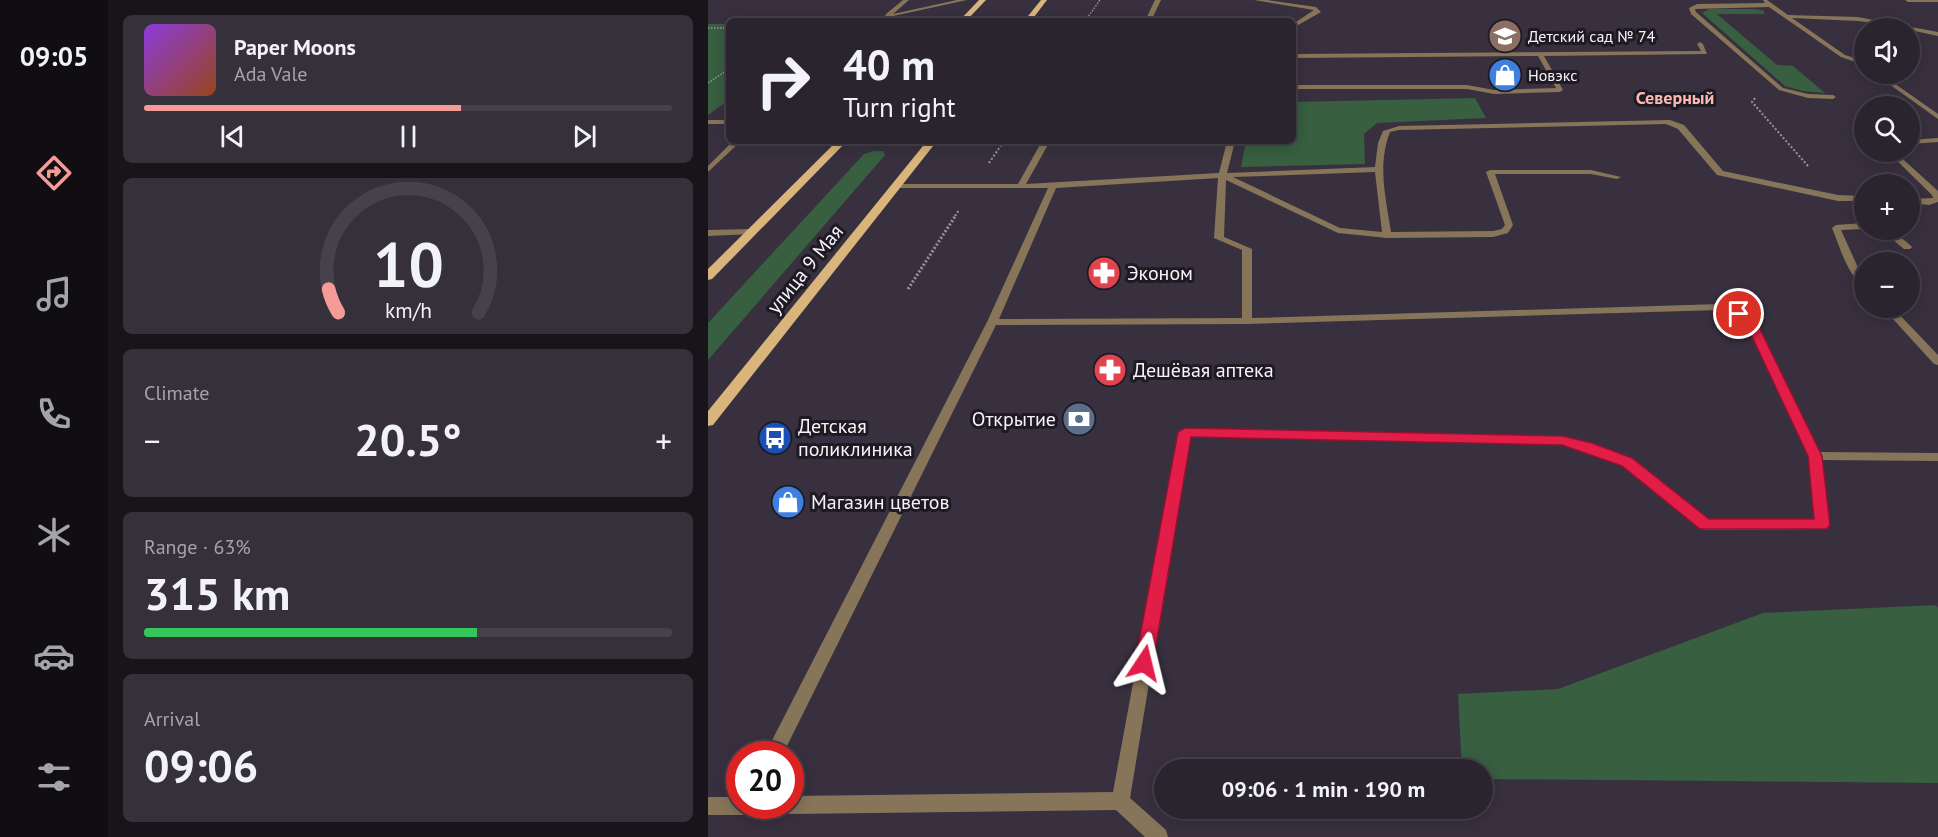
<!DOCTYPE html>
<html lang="en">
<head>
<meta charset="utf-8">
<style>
  :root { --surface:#2a242f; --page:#36303b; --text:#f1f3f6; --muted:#a5a4aa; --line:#46414b; --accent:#f59b97 }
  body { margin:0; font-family:"PT Sans",sans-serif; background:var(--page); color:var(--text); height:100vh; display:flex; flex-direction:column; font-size:22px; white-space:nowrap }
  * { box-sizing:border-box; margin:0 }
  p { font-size:20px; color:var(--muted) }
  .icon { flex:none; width:33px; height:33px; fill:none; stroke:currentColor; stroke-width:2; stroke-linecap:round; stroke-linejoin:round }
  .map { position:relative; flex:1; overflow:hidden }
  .side { display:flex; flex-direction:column; gap:15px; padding:15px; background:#17141a; width:600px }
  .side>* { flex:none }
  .guide { position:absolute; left:18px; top:18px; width:570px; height:126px; border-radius:9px; box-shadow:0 3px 15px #0003,0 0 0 2px var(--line); background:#2a242f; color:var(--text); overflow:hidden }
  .buttons { position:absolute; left:1146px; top:18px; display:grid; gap:12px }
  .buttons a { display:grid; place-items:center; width:66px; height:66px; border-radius:50%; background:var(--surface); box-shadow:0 3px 15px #0003,0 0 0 2px var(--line); font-size:30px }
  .speed { position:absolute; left:18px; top:741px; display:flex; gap:12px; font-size:30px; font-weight:700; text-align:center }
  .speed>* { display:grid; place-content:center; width:78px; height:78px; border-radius:50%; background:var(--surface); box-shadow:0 3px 15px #0003,0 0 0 2px var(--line); line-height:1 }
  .speed .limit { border:9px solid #d22; background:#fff; color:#111 }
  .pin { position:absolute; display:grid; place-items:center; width:51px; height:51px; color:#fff; margin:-26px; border:3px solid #fff; border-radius:50%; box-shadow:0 2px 6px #0007 }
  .me { position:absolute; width:66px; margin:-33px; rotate:10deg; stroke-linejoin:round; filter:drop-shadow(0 0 4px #0008) }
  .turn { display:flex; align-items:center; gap:21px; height:126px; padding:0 18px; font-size:27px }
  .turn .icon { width:78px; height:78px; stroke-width:2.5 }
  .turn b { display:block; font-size:42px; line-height:51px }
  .big { font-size:45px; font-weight:700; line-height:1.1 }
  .side .widget { flex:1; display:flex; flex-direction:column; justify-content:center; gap:9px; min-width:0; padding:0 21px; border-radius:9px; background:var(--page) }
  .side .dial { align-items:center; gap:0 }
  .dial svg { height:156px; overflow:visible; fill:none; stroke:var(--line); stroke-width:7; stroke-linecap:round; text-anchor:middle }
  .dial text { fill:var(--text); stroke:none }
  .song { display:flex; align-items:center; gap:18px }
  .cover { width:72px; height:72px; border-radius:9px; background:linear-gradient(135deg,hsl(270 70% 55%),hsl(20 70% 35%)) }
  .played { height:6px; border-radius:3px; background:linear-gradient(90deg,var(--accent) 60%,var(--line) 60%) }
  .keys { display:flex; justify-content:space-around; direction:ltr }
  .heat { display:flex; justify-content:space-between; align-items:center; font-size:33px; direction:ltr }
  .charge { height:9px; border-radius:4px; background:linear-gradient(90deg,#34c759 63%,var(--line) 0) }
  .trip { position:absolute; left:446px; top:759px; width:339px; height:60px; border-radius:30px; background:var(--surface); box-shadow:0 3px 15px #0003,0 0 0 2px var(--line); font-weight:700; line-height:60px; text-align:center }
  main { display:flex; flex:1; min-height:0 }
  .dock { display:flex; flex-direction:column; width:108px; justify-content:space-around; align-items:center; background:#110e13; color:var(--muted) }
  .dock .icon { width:42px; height:42px }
  .dock .on { color:var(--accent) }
  .dock b { font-size:27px; color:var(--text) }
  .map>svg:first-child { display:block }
  .green { fill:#375f40 }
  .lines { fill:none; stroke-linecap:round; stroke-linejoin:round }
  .path-far2 { stroke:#99939f; stroke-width:1.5; stroke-dasharray:1.5 1.5; stroke-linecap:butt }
  .path-far1 { stroke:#99939f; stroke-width:2; stroke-dasharray:2 2; stroke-linecap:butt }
  .path { stroke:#99939f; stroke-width:3; stroke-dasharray:2 2; stroke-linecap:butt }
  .service { fill:#877559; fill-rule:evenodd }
  .minor { fill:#877559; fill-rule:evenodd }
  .primary { fill:#dab57b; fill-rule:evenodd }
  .route { fill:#e11d48; stroke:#92132f; stroke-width:1.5 }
  .labels { text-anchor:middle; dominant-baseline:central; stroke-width:6; stroke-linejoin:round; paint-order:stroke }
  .far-poi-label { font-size:16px; fill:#f7f3fc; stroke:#1d1a21; text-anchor:start }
  .far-neighbourhood-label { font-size:18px; font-weight:bold; fill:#fcb8b3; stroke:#1d1a21 }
  .street-label { font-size:20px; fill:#f7f3fc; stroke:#1d1a21 }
  .poi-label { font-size:20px; fill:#f7f3fc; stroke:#1d1a21; text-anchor:start }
</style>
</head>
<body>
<main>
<nav class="dock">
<b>09:05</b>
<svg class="icon on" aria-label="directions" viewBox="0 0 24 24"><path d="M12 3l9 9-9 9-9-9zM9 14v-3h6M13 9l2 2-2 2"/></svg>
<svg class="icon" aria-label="music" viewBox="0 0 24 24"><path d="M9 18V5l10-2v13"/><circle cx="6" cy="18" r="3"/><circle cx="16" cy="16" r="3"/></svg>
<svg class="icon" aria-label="phone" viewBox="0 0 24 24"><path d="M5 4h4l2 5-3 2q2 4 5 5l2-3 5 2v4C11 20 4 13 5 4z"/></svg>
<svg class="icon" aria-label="climate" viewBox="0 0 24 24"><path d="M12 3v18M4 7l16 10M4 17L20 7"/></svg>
<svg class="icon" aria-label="car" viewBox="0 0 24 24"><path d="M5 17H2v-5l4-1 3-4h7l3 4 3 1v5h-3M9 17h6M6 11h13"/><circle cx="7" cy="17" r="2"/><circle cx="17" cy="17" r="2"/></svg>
<svg class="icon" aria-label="filters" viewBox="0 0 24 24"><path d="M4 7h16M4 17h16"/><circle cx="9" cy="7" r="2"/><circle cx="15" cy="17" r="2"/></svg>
</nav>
<section class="side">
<div class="widget">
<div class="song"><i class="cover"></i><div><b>Paper Moons</b><p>Ada Vale</p></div></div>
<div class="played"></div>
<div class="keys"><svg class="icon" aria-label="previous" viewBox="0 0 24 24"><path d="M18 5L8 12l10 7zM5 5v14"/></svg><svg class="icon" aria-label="pause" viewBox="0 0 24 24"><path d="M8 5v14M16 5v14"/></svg><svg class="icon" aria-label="next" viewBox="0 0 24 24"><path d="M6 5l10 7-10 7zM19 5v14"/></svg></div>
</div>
<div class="widget dial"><svg viewBox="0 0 100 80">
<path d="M14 69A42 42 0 1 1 86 69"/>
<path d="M14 69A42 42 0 0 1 9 57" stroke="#f59b97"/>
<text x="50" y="56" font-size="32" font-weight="700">10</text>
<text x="50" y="72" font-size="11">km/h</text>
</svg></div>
<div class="widget"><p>Climate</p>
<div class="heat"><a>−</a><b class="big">20.5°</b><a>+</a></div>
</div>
<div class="widget"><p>Range · 63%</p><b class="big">315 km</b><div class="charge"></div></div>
<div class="widget"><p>Arrival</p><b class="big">09:06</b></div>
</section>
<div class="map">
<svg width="1230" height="837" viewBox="0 0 1230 837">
  <rect width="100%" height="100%" fill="#38303f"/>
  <!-- green -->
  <g class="green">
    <path d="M1001,9H1048L1056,11V14H1009L1069,65L1085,66L1117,93L1095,91L1077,86L994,13Z"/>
    <path d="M0,24H21V100L0,115Z"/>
    <path d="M767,98L778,118L669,123L656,134L657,164L533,167L538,141H585V102Z"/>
    <path d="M166,151H175L177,155L0,360V323L156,154Z"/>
    <path d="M1228,605L1230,608V783L774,779V770L754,769L750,694L850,689L1055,613Z"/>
  </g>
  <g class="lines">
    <!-- path-far2 -->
    <g class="path-far2">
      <path d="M377,21L392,0"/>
      <path d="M0,28H21"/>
      <path d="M0,83L21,69"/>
    </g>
    <!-- path-far1 -->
    <g class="path-far1">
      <path d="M1047,98L1044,102L1100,166"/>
      <path d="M281,163L296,141"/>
      <path d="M247,216L251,210"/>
    </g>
    <!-- path -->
    <path class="path" d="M200,289L248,215"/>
    <!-- service -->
    <g class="service">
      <path d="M447,0H453L443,21H437Z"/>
      <path d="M546,0H559L608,7L613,12L585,28V24L606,10Z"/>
      <path d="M1055,0H1059L1080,15L1150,17L1230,32V36L1202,30V28L1150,21L1084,18L1137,55L1156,61V65L1133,57L1061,7L987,9L988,12L1075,88L1100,94L1125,95L1128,97L1125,99L1100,98L1071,90L983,14L981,8L989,4L1057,3Z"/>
      <path d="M1197,0H1230V2H1200Z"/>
      <path d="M992,42L995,44L999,54L836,56L855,90L852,92L786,94L759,89H585V85H759L786,90L848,88L830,56L585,58V54L993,51L989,44Z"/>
      <path d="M1167,74H1173L1230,114V119Z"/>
      <rect x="0" y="120" width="21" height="4"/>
      <path d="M962,120L976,125L1015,171L1130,195L1156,196V201H1130L1009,175L970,129L958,124L691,130L682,132C669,165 678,199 683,232L785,231L794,229L797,225L778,172L782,170H883L913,177L909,179L883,174H787L805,225L800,233L785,237L679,238L630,233L518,180L516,237L544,249V318L1013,304L1035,312L1049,325L1111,452L1230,453V461L1114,460L1121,525L1119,529L998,530L993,529L915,465L876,449L854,444L482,436L422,798L458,830L460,837H437L408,810L82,814L78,812L71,815H0V797H32V806H82V796L405,792L471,432L477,428L854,436L883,443L923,459L1001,520H1107L1101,456L1039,327L1027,316L1012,310L539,324L288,325L75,754H57L279,322L340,188H188L184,186L185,184H310L334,141H342L318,184L511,173L519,141H527L519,173L667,167L670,143L675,131L691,126ZM667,172L674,232L632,228L525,177ZM510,178L506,238L534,250V318L291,319L348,188Z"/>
      <path d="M1230,138V142L1202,144V140Z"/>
      <path d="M1180,152H1187L1230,191V202L1221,205L1202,203V199L1225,198L1224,195Z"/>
      <path d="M1156,223V229L1133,230L1152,272L1156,277V285C1140,278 1131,244 1124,228L1128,225Z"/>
      <path d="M1164,230C1181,228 1192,235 1204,247L1202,249H1196L1180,236Z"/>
      <path d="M1175,308H1185L1230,355V365L1226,364Z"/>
    </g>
    <!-- minor -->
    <g class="minor">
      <path d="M195,0H201L185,14L249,0H259L176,18L178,14Z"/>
      <path d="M25,141H33L0,172V166Z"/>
      <path d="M43,229L47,232L46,234L0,236V230Z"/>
    </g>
    <!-- primary -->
    <g class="primary">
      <path d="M271,0H278L258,21H251Z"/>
      <path d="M333,0H339L323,21H316Z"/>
      <path d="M129,141H139L4,279L0,280V269Z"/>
      <path d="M219,141H229L5,425L0,426V411Z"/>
    </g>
  </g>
  <!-- route -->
  <path class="route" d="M1031,310L1050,325L1114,456L1122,525L1119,529H992L914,466L854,445L483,437L445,663L442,668L436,670L429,668L427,663L470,432L477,428L854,436L884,443L924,458L1001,519H1106L1100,456L1039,326L1026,314Z"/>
  <!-- icons -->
  <defs>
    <g id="school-disc" transform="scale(1.725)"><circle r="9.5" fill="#8d6e63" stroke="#1d1a21"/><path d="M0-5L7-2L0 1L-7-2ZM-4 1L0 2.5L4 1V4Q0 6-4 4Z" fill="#fff"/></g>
    <g id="shop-disc" transform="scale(1.725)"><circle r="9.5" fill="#3f7fe0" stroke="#1d1a21"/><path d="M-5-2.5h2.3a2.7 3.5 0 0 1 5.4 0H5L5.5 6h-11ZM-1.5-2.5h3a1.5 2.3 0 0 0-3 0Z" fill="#fff"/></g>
    <g id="pharmacy-disc" transform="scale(1.725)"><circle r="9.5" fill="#e0444e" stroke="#1d1a21"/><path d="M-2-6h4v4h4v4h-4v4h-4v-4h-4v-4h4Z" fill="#fff"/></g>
    <g id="bank-disc" transform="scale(1.725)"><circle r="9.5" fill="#5c6f8a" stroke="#1d1a21"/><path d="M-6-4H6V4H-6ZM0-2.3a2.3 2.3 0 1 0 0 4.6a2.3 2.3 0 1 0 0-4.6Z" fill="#fff"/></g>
    <g id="bus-disc" transform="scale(1.725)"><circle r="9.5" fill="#1a4fb4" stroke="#1d1a21"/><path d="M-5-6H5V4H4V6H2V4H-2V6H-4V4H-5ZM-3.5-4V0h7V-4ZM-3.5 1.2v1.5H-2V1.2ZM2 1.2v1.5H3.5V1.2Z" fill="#fff"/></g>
  </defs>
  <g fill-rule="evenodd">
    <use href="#school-disc" x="797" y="36"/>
    <use href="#shop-disc" x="797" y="75"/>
    <use href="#pharmacy-disc" x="396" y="273"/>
    <use href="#pharmacy-disc" x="402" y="370"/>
    <use href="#bank-disc" x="371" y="419"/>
    <use href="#bus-disc" x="67" y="438"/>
    <use href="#shop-disc" x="80" y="502"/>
  </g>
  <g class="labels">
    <!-- far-poi labels -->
    <g class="far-poi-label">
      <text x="820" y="36">Детский сад № 74</text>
      <text x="820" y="75">Новэкс</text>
    </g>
    <!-- far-neighbourhood labels -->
    <g class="far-neighbourhood-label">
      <text x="967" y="97">Северный</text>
    </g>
    <!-- street labels -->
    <g class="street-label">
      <text transform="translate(97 269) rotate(-51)">улица 9 Мая</text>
    </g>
    <!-- poi labels -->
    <g class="poi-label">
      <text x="419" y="273">Эконом</text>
      <text x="425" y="370">Дешёвая аптека</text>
      <text x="348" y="419" text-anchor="end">Открытие</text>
      <text x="90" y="426">Детская<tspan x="90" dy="23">поликлиника</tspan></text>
      <text x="103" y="502">Магазин цветов</text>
    </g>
  </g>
</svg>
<div class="buttons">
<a><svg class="icon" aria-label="sound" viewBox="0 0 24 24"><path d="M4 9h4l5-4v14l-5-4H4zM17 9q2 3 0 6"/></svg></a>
<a><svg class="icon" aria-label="search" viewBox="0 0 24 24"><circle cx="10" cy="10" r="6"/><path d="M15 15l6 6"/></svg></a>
<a>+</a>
<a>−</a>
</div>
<div class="speed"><div class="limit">20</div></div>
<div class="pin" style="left:1031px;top:314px;background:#d93025"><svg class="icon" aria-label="arrive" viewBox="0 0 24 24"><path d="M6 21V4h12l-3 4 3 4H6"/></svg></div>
<svg class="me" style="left:436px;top:663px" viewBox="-20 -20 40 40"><path d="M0-17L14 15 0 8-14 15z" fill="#e11d48" stroke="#fff" stroke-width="4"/></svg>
<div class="trip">09:06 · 1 min · 190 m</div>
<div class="guide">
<div class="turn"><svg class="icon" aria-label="right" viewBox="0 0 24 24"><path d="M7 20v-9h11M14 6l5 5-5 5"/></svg><div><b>40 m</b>Turn right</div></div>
</div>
</div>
</main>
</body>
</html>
